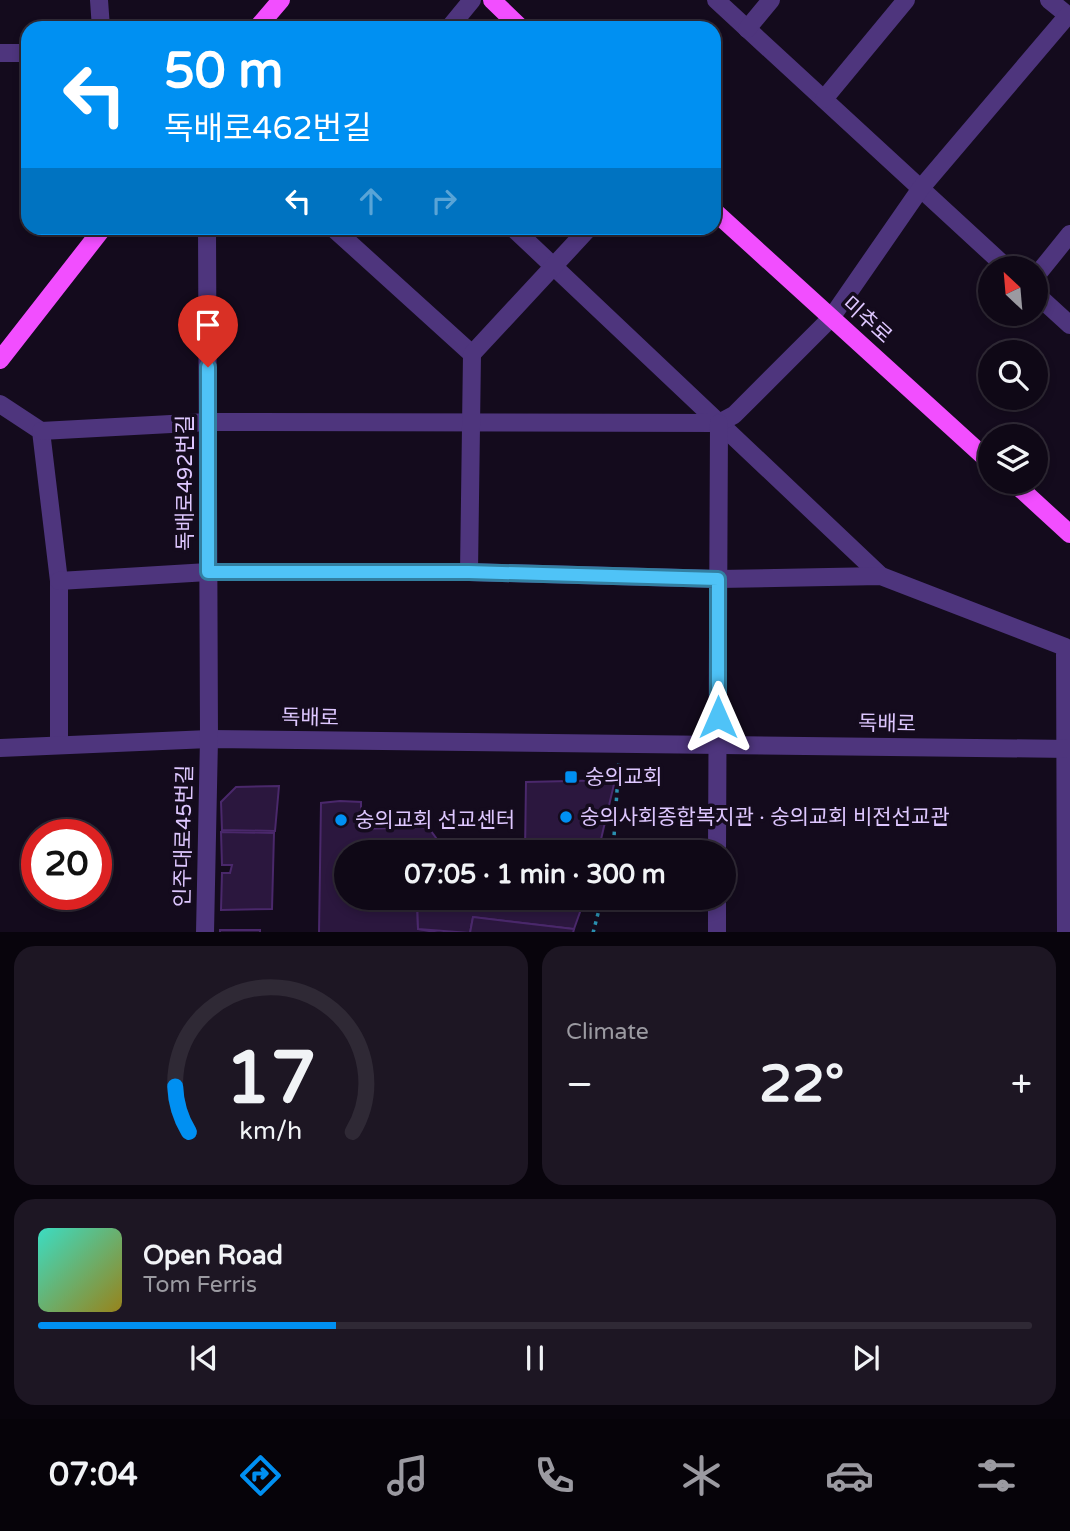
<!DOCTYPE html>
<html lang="en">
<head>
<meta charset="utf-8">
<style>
  :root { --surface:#0f0816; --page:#1d1623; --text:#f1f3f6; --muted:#9b9aa1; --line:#2f2935; --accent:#0090f2 }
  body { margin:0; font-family:"Varela Round","Noto Sans KR",sans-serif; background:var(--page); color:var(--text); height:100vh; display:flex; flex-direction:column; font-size:26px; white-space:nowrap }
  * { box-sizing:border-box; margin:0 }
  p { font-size:23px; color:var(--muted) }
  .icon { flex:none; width:38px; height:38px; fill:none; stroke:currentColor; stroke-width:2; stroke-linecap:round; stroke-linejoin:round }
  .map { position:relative; height:932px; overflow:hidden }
  .side { display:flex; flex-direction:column; gap:14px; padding:14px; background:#08040c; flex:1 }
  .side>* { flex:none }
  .hud { position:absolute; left:21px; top:21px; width:700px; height:214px; border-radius:21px; box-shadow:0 4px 10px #0003,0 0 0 2px var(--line); background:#0090f2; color:#fff; overflow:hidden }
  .needle { width:46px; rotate:334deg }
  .fabs { position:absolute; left:978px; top:256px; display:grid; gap:14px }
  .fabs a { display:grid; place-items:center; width:70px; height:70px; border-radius:50%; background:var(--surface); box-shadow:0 4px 10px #0003,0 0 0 2px var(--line); font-size:35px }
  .speed { position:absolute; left:21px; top:819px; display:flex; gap:14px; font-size:35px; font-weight:700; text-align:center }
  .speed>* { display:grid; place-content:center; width:91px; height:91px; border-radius:50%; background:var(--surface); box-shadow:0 4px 10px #0003,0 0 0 2px var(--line); line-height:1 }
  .speed .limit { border:10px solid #d22; background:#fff; color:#111 }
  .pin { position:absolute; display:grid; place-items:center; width:60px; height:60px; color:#fff; margin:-72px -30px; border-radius:50% 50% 50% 0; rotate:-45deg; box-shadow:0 0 7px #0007 }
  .pin .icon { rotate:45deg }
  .me { position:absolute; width:77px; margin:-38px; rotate:0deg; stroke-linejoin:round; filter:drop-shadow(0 0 5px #0008) }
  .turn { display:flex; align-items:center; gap:24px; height:147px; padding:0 28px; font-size:32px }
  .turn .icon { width:91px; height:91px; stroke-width:2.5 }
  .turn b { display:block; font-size:49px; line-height:60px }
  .lanes { display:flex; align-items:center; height:66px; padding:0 28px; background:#0003; justify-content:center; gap:35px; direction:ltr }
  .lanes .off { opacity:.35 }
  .big { font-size:52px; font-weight:700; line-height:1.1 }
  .side .widget { flex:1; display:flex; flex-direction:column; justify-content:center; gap:10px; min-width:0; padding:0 24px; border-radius:21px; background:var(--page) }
  .side .dial { align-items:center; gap:0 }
  .dial svg { height:182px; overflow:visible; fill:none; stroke:var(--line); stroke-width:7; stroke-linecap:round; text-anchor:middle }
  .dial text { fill:var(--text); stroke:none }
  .song { display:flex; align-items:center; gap:21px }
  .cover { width:84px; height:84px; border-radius:10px; background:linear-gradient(135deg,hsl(170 70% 55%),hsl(50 70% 35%)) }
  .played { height:7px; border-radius:4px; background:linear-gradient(90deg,var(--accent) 30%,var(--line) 30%) }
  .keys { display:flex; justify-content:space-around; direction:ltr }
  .heat { display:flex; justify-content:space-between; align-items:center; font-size:38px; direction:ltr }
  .side .tiles { flex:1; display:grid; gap:14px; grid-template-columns:1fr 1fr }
  .widget:last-child { grid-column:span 2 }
  .trip { position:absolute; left:334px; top:840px; width:402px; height:70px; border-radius:35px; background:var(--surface); box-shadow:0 4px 10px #0003,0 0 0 2px var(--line); font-weight:700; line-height:70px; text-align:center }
  .menu { display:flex; height:112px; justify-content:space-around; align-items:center; background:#060309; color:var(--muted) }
  .menu .icon { width:49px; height:49px }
  .menu .active { color:var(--accent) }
  .menu b { font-size:32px; color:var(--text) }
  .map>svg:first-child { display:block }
  .building { fill:#2b173e; stroke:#4a286b; stroke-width:2 }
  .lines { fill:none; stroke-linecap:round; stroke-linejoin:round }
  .path { stroke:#2a90b0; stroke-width:3.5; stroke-dasharray:3.5 5; stroke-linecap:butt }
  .minor { stroke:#4e357d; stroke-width:18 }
  .major { stroke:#f24eff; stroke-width:18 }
  .route-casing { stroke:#337fa1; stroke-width:18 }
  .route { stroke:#4fc3f7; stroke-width:12 }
  .poi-dot { fill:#0090f2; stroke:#140b1d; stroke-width:2.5 }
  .labels { text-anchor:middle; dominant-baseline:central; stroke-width:7; stroke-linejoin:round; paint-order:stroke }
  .street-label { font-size:21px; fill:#dec7ff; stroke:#140b1d }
  .poi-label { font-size:21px; fill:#dec7ff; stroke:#140b1d; text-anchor:start }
</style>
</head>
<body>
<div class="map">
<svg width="1070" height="933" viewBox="0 0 1070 933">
  <rect width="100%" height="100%" fill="#140b1d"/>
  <!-- building -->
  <g class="building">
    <path d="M615,780L598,852H525L526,782Z"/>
    <path d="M279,786L275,831L222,830L221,802L236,787Z"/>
    <path d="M340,801L361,802V829L428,827L439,842L436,852H346V898H417L418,929L440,933H319L321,803Z"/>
    <path d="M221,832L274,833L272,909L221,910L222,873H230L232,865H222Z"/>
    <path d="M417,898H585L574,929L473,917L470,933L418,929Z"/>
    <path d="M473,917L574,929L573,933H470Z"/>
    <rect x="220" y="930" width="40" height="3"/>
  </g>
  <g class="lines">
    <!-- path -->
    <g class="path">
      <path d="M613,852L619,760"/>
      <path d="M593,933L602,898"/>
    </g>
    <!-- minor -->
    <g class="minor">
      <path d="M99,0L101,28"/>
      <path d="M716,0L1007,268"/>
      <path d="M1049,0L1070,17"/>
      <path d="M449,28L472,0"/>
      <path d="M747,29L771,0"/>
      <path d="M0,53H28"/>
      <path d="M824,99L906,0"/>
      <path d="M333,228L472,354"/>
      <path d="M513,228L881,576"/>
      <path d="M1036,276L1070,234"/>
      <path d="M1036,294L1070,325"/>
      <path d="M0,404L41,431L59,581V745"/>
      <path d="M41,431L208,422L719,423L734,415L831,318L921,188L1068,15"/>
      <path d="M469,572L472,354L589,228"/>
      <path d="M59,581L208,572H469L718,579L881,576L1065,647L1066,933"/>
      <path d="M0,748L209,739L1070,749"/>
      <path d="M717,852L719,423"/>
      <path d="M205,933L209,739L207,228"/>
      <path d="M717,933V898"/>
    </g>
    <!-- major -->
    <g class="major">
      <path d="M492,0L521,28"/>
      <path d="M257,28L281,0"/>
      <path d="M714,211L990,462"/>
      <path d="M0,360L103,228"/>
      <path d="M1012,481L1070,534"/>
    </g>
  </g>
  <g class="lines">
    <!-- route casing -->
    <g class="route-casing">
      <path id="route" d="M208,367V572H469L718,579V717"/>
    </g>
    <!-- route -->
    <use href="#route" class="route"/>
  </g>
  <!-- markers -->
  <g class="poi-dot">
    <rect x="564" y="770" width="14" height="14" rx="3.5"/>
    <circle cx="566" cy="817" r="7"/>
    <circle cx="341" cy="820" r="7"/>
  </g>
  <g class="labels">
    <!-- street labels -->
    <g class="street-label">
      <text transform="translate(867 320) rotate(42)">미추로</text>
      <text transform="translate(185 483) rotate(-90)">독배로492번길</text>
      <text transform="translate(310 718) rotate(1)">독배로</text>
      <text transform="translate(887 724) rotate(1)">독배로</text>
      <text transform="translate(184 836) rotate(-89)">인주대로45번길</text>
    </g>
    <!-- poi labels -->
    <g class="poi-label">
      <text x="585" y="777">숭의교회</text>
      <text x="580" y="817">숭의사회종합복지관 · 숭의교회 비전선교관</text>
      <text x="355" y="820">숭의교회 선교센터</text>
    </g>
  </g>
</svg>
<div class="fabs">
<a><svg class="needle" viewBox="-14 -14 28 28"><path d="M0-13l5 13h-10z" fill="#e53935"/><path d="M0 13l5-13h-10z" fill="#9b9aa1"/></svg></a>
<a><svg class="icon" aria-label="search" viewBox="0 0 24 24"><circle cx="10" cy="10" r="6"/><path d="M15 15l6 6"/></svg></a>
<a><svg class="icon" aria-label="layers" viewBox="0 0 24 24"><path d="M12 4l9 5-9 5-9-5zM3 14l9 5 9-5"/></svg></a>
</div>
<div class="speed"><div class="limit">20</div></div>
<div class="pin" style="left:208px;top:367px;background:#d93025"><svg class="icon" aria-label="arrive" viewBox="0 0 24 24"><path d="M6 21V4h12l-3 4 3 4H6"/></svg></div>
<svg class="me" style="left:718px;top:717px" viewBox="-20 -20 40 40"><path d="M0-17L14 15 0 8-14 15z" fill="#4fc3f7" stroke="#fff" stroke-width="4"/></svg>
<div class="trip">07:05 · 1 min · 300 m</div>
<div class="hud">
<div class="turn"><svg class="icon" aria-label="left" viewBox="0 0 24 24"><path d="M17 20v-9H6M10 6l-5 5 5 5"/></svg><div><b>50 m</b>독배로462번길</div></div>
<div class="lanes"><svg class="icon" aria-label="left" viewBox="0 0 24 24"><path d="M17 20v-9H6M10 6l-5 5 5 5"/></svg><svg class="icon off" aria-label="ahead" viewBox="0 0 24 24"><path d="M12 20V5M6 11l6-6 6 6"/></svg><svg class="icon off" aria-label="right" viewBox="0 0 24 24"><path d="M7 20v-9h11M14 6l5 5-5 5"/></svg></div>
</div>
</div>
<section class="side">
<div class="tiles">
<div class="widget dial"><svg viewBox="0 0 100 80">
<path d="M14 69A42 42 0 1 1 86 69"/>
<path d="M14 69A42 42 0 0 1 8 49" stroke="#0090f2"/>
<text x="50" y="56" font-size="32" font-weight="700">17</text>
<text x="50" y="72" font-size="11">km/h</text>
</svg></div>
<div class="widget"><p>Climate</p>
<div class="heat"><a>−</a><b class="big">22°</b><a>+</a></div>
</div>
<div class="widget">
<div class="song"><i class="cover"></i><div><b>Open Road</b><p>Tom Ferris</p></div></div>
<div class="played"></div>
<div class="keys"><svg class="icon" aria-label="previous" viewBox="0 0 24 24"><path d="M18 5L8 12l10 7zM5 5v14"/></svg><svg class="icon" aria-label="pause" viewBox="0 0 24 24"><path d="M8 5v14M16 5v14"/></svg><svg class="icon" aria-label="next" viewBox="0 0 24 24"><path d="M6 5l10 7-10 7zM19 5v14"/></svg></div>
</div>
</div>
</section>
<nav class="menu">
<b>07:04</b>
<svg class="icon active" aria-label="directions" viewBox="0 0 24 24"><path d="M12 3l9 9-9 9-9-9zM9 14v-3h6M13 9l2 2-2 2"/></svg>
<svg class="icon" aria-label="music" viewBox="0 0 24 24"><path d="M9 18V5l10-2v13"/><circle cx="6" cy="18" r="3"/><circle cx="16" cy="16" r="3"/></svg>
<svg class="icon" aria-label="phone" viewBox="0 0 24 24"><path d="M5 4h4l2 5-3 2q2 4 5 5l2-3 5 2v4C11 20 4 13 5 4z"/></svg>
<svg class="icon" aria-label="climate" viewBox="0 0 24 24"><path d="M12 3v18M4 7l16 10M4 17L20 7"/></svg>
<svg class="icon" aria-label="car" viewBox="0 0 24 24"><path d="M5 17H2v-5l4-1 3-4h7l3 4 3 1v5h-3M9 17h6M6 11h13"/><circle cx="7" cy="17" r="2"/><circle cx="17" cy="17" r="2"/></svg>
<svg class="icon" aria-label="filters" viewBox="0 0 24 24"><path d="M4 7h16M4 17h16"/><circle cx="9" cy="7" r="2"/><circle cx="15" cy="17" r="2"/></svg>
</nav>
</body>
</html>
